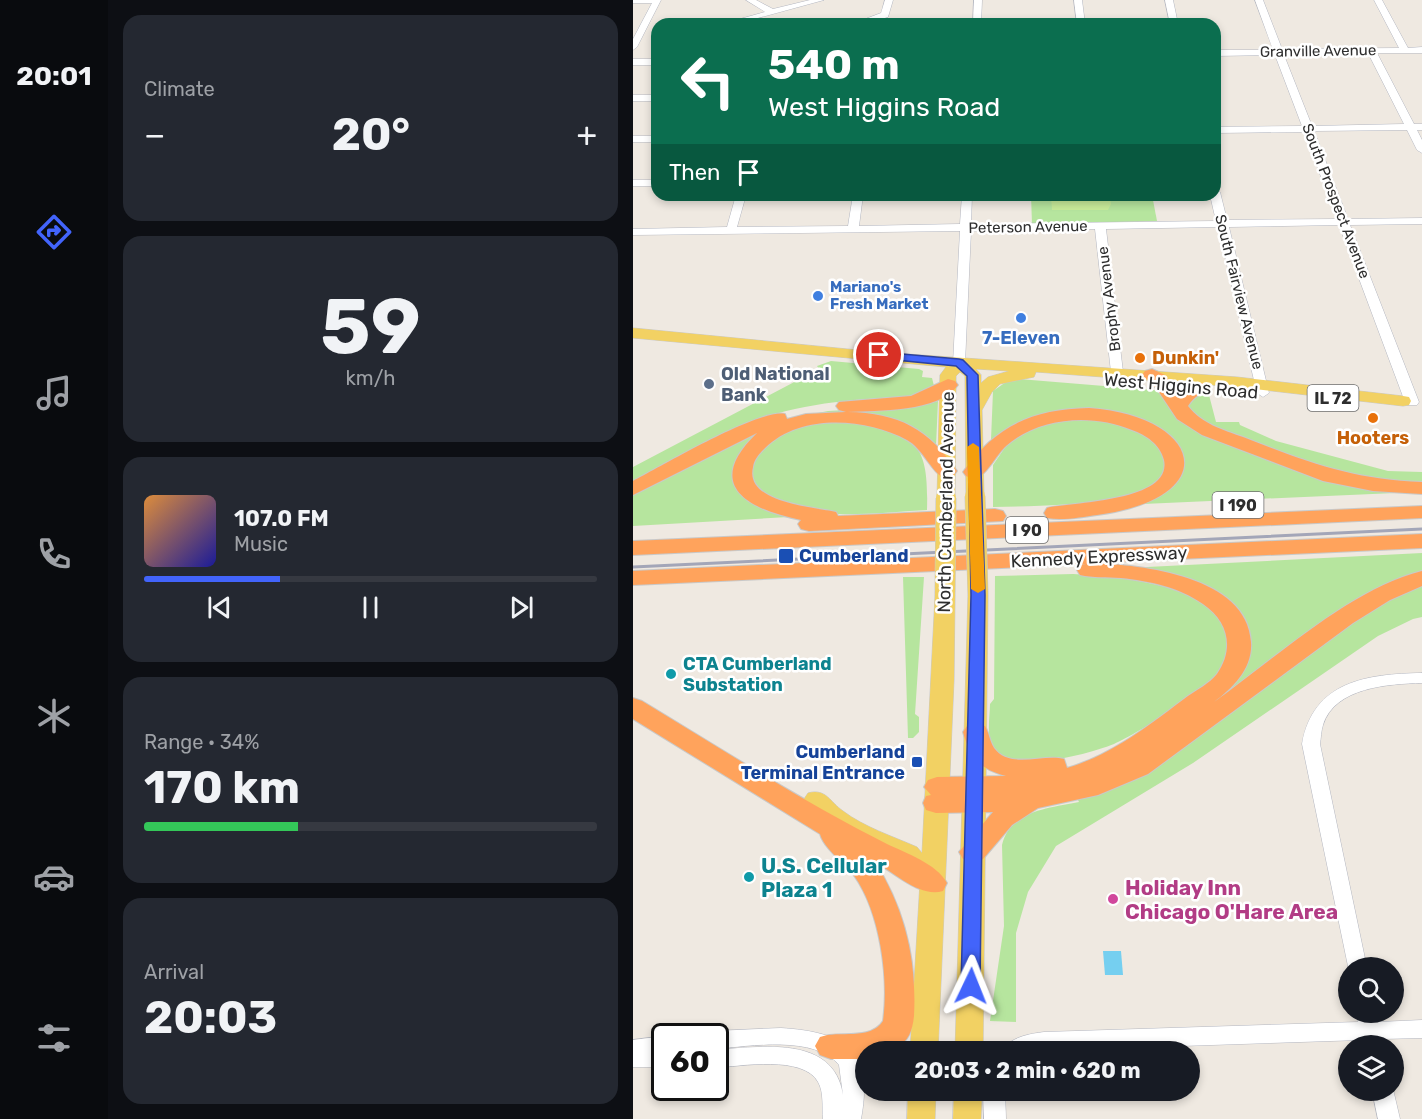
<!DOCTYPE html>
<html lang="en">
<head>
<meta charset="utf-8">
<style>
  :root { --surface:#171b24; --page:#242831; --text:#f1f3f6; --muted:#9ea1a6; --line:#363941; --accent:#4264fb }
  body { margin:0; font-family:Rubik,sans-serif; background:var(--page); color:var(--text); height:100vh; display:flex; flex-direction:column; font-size:22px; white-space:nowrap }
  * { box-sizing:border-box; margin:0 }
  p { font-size:20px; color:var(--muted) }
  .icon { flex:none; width:33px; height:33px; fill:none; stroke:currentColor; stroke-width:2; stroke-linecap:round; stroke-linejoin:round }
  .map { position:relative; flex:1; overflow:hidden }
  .side { display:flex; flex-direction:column; gap:15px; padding:15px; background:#0d0f14; width:525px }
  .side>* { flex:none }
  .guide { position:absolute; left:18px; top:18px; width:570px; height:183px; border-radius:18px; box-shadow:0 3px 9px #0003; background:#0b6e4f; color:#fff; overflow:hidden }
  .tools { position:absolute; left:705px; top:957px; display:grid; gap:12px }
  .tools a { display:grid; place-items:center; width:66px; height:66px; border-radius:50%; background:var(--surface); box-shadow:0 3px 9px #0003; font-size:30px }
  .speed { position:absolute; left:18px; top:1023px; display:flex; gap:12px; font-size:30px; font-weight:700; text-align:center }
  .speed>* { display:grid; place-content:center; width:78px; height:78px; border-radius:50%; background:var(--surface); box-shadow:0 3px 9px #0003; line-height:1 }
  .speed .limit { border:3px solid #111; border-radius:9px; background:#fff; color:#111 }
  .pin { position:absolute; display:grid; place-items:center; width:51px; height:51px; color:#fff; margin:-26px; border:3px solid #fff; border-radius:50%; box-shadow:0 2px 6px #0007 }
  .me { position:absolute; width:66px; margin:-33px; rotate:2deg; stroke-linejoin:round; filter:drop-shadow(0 0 4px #0008) }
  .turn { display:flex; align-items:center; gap:21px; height:126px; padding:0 18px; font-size:27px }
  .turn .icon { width:78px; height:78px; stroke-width:2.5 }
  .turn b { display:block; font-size:42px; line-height:51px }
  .then { display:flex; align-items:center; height:57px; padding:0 18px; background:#0003; gap:12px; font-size:22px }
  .big { font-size:45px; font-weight:700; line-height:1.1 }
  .side .tile { flex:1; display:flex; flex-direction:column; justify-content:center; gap:9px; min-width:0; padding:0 21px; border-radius:18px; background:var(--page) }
  .side .dial { align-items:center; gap:0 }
  .dial b { font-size:78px; line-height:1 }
  .song { display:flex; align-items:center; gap:18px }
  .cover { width:72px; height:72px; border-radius:9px; background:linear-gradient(135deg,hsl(30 70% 55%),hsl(240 70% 35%)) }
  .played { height:6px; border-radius:3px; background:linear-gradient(90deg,var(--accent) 30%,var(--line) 30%) }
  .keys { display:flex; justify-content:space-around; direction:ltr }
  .heat { display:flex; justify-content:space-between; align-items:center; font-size:33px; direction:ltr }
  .charge { height:9px; border-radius:4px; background:linear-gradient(90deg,#34c759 34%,var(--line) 0) }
  .trip { position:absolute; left:222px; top:1041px; width:345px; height:60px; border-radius:30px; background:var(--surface); box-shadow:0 3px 9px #0003; font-weight:700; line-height:60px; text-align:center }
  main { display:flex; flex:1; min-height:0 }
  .dock { display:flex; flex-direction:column; width:108px; justify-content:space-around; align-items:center; background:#090b0e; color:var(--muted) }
  .dock .icon { width:42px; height:42px }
  .dock .active { color:var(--accent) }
  .dock b { font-size:27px; color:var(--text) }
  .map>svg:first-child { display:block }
  .green { fill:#b6e59e }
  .pitch { fill:#c9ec9a }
  .water { fill:#75cff0 }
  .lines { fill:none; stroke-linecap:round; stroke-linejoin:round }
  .minor-casing { stroke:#b4b7c1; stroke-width:1 }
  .major-casing { stroke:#c9c9c9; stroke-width:1 }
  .highway-casing { stroke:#c9c9c9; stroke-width:2 }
  .minor { fill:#fff; fill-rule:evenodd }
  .major { fill:#f2d163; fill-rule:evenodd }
  .highway { fill:#ffa35c; fill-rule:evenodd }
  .rail { stroke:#a3a6b8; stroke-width:3 }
  .major-bridge-casing { stroke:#c9c9c9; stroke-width:21; stroke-linecap:butt }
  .major-bridge { stroke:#f2d163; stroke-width:20 }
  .route { fill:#4264fb; stroke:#2b41a3; stroke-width:1.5 }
  .slow { fill:#f59e0b }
  .shop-dot { fill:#3f7fe0; stroke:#fff; stroke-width:2 }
  .food-dot { fill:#e8710a; stroke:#fff; stroke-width:2 }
  .service-dot { fill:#5c6f8a; stroke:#fff; stroke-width:2 }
  .transit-dot { fill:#1a4fb4; stroke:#fff; stroke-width:2 }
  .culture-dot { fill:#0f9aa8; stroke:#fff; stroke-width:2 }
  .hotel-dot { fill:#d1479c; stroke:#fff; stroke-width:2 }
  .labels { text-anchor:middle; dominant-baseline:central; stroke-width:5; stroke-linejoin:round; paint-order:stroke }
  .far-street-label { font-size:15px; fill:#2e2e2e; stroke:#fff }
  .far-shop-label { font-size:15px; font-weight:bold; fill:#366cbe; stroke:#fff; text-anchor:start }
  .shield { fill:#fff; stroke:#6d6d6d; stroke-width:1.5 }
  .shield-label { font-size:16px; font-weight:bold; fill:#2e2e2e }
  .shop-label { font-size:18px; font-weight:bold; fill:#366cbe; stroke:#fff }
  .food-label { font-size:18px; font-weight:bold; fill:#c56008; stroke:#fff; text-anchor:start }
  .service-label { font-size:18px; font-weight:bold; fill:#4e5e75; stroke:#fff; text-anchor:start }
  .street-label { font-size:18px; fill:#2e2e2e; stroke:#fff }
  .transit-label { font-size:18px; font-weight:bold; fill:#164399; stroke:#fff; text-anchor:start }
  .culture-label { font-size:18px; font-weight:bold; fill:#0d838f; stroke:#fff; text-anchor:start }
  .near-culture-label { font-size:21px; font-weight:bold; fill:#0d838f; stroke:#fff; text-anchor:start }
  .near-hotel-label { font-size:21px; font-weight:bold; fill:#b23c85; stroke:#fff; text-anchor:start }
</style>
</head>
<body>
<main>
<nav class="dock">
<b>20:01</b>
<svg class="icon active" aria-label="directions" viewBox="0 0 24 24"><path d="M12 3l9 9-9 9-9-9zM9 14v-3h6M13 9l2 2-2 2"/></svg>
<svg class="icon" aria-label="music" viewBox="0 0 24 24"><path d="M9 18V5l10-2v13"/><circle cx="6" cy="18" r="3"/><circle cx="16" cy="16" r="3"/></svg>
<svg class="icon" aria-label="phone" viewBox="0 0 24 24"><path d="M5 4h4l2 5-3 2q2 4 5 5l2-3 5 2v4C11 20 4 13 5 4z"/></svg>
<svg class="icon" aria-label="climate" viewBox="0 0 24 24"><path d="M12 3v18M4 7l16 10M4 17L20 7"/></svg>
<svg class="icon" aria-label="car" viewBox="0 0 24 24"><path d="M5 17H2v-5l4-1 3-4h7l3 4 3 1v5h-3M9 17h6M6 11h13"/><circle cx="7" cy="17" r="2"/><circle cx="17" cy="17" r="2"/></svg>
<svg class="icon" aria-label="filters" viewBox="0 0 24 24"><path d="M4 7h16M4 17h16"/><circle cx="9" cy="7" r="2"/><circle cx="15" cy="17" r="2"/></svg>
</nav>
<section class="side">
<div class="tile"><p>Climate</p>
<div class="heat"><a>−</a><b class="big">20°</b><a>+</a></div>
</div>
<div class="tile dial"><b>59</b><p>km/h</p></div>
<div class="tile">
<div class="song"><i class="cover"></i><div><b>107.0 FM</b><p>Music</p></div></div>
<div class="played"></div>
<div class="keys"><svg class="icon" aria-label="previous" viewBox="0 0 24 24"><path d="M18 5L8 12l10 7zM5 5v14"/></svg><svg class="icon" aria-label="pause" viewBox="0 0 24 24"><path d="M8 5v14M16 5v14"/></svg><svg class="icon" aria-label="next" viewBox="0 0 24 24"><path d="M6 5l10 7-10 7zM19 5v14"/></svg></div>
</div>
<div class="tile"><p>Range · 34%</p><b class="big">170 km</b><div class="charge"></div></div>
<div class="tile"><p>Arrival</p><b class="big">20:03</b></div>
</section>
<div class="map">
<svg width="789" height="1119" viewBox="0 0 789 1119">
  <rect width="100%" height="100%" fill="#efe9e1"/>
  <!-- green -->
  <g class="green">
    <path d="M398,195H519L524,221L399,224Z"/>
    <path d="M198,361L286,369L290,371L289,377L299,378L301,386L293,395C239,399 184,400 133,417L0,484V467L186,369L184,366Z"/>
    <path d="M386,379L532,391L538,407L678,476L718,487L762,493L510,504L527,496L539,485L541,444L456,410L369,432L358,440L360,391L373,382Z"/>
    <path d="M560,395H576L583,422H606L607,425L643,441L755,471L789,472V485L718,478L572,424L552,407Z"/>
    <path d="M305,401L303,446L283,430L247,417L134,429L114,444L105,456L101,465V474L117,501L131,509L155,517L0,526V493L85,450L159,418L195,411L287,406Z"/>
    <path d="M447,418C472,420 548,433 530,473C527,481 515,491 507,494C499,497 488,497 480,499C440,506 400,506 360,507V465L373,446L371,445L404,426Z"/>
    <path d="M217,421C282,437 296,438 294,510C256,512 180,521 146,504C137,499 128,491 120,485L118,462C124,455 130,445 138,440C159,424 191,422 217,421Z"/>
    <path d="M789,553V570L717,603L588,697L585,695L610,619L494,568Z"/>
    <path d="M440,574C484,576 631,588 591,665C580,687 506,733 481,744C456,754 385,773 363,752C352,741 357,718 357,704L361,699L362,576Z"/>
    <path d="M270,577H291L282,714L286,717V732L280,738H275Z"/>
    <path d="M789,585V617L780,619L745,636L560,763L423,846L395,892L383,933V1022L357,1021L371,926L369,845C377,810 417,808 446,802L445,800L489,785L518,769L738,609Z"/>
  </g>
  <!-- pitch -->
  <path class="pitch" d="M418,195H470L477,199L478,204L475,210H419Z"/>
  <!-- water -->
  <path class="water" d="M470,951H488L490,975H472Z"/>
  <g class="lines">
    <!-- minor casing -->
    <g class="minor-casing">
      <g id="minor">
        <path d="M0,0H28L4,47L0,50V39L19,3H0Z"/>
        <path d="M113,0H123L140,9L177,0H191L103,24H89L132,12Z"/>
        <path d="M252,0H260L255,17L232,24H219L248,13Z"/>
        <path d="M341,0H349L348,24H340Z"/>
        <path d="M441,0H449L452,24H444Z"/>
        <path d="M532,0H540L545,24H537Z"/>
        <path d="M622,0H630L649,49L766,48L741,0H749L775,48L789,47V53H744L781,124H789V130H784L789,140V153L784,150L774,130L681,131L715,219L789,218V224L717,225L786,402L784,405H774L772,402L706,225L596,227L636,393L630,397L624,393L585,227L473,229L490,372L484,376L478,372L462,229L338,231L332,363L326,367L320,363L327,231L0,235V229L94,227L103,195H113L104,227L215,226L220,195H230L226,226L327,224L329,195H339L338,224L583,221L577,195H582V189L587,192L594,220L704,219L671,132L582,133V127L669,126L642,55L582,56V50H640ZM735,53L771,124L679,126L651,55Z"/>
        <rect x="0" y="59" width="24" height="6"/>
        <rect x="0" y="95" width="24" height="6"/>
        <rect x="0" y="136" width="24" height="6"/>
        <rect x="0" y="180" width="24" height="6"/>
        <path d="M789,673V683C756,684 702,687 690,725C688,731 688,738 687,744L734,968H716V971L669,744C680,681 734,674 789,673Z"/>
        <path d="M723,1012H743L745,1022L789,1020V1038L749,1039L750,1046H729L728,1040L369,1052C376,1037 396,1034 411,1032L725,1022Z"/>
        <path d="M148,1028C212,1032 241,1050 228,1119H190C189,1108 191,1092 185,1082C170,1055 108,1066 82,1068V1050C127,1047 201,1034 210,1095L206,1065C182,1035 117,1046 82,1049V1036H73L82,1031Z"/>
        <path d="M32,1036V1067H0V1040Z"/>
        <path d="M350,1090H372L373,1119H351Z"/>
        <path d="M739,1090L760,1089L767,1119H745Z"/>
      </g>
    </g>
    <!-- major casing -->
    <g class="major-casing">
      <g id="major">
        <path d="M0,328L245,352L604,377L770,396L776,397L778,401L776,405L770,406L604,387L403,372L401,377L367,384L359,392L349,410L351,496L349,500H335L333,496L332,376L327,372L323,376L322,498L320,502H306L304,498L307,375L313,367L0,338ZM343,369L376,371L355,377L348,383V375Z"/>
        <path d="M345,589L352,591L355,595L350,1052H322L335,595L338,591Z"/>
        <path d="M312,590L319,592L322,596L321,680L305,1052H277L287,882L266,859L193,823L171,799L175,793C193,788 197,802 210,811C231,827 259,836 284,847L289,853L302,596L305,592Z"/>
        <path d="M275,1090H303L302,1119H274Z"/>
        <path d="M321,1090H349L348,1119H320Z"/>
      </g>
    </g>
    <!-- highway casing -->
    <g class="highway-casing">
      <g id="highway">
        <path d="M519,369L532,375L545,391L557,383H571L574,387C568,395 562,395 555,406C569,424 590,430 610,437C673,462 721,480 789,482V494L740,491L690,481L569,435L544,419L524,389L509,375L512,371Z"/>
        <path d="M315,379L322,381L325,385C305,413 245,410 214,412C266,413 296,429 324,471L321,475C317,477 312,478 308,476C298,470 289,448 274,440C233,418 168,413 132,448C127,453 121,459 120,467C111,503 181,507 203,512L205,516L362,509L370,511L373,516L370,521L176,531L168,529L165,524L168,520C114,509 70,485 124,433L0,495V481C27,467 127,408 152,414L154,419L173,414L213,412L206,410L203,406L206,402L278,396Z"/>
        <path d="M456,408C568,416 594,497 464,515C449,517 430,521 414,518L411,513L414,508C439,502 540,502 531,460C527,444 513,435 499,430C459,413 406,417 373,446C365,453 354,473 346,477C342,479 337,478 333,476L330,472C362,426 400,409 456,408Z"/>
        <path d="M789,506V518L0,555V541Z"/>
        <path d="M789,534V548L459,563C509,565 614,576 618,642C620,668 600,688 581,702C642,659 717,589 789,571V586L757,600L720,623L515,774L465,795L405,808L379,825L350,859L340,862L330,859L326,852L360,812L303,813L293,810L290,803L293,796L298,795L291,787L295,780L304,777L373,776C347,769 337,758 330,732L334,726L343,723L352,726C356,733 357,742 361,748C377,770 411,753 431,759L434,768C479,755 518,724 555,696C564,690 577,683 584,674C602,648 595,621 570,604C546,587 516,581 488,578C474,577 460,578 447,575L444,570L447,565L453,564L0,585V571Z"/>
        <path d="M0,698L9,701C90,750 169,801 254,844C273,853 304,864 314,883L310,891C287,898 262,873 242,862C272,909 284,961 281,1016C278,1048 260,1052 232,1052V1059H198L187,1055L182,1046L187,1037C206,1030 237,1041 250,1021C256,978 247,913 222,877C212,863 191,849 187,834L0,719Z"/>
      </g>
    </g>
    <!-- minor -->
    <use href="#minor" class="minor"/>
    <!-- major -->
    <use href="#major" class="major"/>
    <!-- highway -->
    <use href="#highway" class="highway"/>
    <!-- rail -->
    <path class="rail" d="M0,567L789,529"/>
    <!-- major-bridge casing -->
    <g class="major-bridge-casing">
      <g id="major-bridge">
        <path d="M342,496L345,595"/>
        <path d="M312,596L313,498"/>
      </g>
    </g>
    <!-- major-bridge -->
    <use href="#major-bridge" class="major-bridge"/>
  </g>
  <!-- route -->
  <path class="route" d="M246,352L326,359L330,360L345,375L352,595L347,986L344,991L338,993L331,991L328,986L338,595L334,376L323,366L242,358V353Z"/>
  <!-- slow -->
  <path class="slow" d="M340,443L346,447L352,589L345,593L338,589L334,447Z"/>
  <!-- markers -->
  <g class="shop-dot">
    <circle cx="185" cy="296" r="6"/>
    <circle cx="388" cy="318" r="6"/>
  </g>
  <g class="food-dot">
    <circle cx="507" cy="358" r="6"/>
    <circle cx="740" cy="418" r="6"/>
  </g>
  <circle class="service-dot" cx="76" cy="384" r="6"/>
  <g class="transit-dot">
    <rect x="145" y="548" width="16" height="16" rx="3"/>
    <rect x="278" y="756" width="12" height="12" rx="3"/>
  </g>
  <g class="culture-dot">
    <circle cx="38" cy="674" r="6"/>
    <circle cx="116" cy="877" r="6"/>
  </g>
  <circle class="hotel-dot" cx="480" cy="899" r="6"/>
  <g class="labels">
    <!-- far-street labels -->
    <g class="far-street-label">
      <text transform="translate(685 51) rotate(-1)">Granville Avenue</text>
      <text transform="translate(703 201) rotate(69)">South Prospect Avenue</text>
      <text transform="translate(395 227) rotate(-1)">Peterson Avenue</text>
      <text transform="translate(606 292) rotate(76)">South Fairview Avenue</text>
      <text transform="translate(476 299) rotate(-97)">Brophy Avenue</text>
    </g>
    <!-- far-shop labels -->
    <g class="far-shop-label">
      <text x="197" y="287">Mariano's<tspan x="197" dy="17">Fresh Market</tspan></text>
    </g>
    <!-- shield labels -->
    <g class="shield">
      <rect x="674.5" y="385" width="51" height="26" rx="4.5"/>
      <rect x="579.5" y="492" width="51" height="26" rx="4.5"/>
      <rect x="373" y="517" width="42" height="26" rx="4.5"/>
    </g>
    <g class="shield-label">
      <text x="700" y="398">IL 72</text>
      <text x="605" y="505">I 190</text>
      <text x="394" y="530">I 90</text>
    </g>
    <!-- shop labels -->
    <g class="shop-label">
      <text x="388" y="338">7-Eleven</text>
    </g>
    <!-- food labels -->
    <g class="food-label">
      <text x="519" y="358">Dunkin'</text>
      <text x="740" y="438" text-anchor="middle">Hooters</text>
    </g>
    <!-- service labels -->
    <g class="service-label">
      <text x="88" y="374">Old National<tspan x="88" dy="21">Bank</tspan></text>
    </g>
    <!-- street labels -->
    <g class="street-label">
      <text transform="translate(548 386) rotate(5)">West Higgins Road</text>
      <text transform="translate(313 502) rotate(-89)">North Cumberland Avenue</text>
      <text transform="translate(466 557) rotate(-3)">Kennedy Expressway</text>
    </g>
    <!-- transit labels -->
    <g class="transit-label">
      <text x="166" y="556">Cumberland</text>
      <text x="272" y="752" text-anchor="end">Cumberland<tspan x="272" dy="21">Terminal Entrance</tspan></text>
    </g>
    <!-- culture labels -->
    <g class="culture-label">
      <text x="50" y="664">CTA Cumberland<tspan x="50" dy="21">Substation</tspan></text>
    </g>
    <!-- near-culture labels -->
    <g class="near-culture-label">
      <text x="128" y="865">U.S. Cellular<tspan x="128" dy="24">Plaza 1</tspan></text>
    </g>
    <!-- near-hotel labels -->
    <g class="near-hotel-label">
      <text x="492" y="887">Holiday Inn<tspan x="492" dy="24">Chicago O'Hare Area</tspan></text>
    </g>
  </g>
</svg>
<div class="tools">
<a><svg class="icon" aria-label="search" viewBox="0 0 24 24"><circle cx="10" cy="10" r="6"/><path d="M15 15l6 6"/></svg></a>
<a><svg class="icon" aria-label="layers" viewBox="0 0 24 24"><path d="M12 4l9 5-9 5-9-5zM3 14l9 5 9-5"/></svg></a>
</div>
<div class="speed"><div class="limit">60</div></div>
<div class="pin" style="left:246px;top:355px;background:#d93025"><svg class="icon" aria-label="arrive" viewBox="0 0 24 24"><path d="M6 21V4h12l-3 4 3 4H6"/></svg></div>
<svg class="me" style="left:338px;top:986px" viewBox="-20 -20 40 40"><path d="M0-17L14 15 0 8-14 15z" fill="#4264fb" stroke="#fff" stroke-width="4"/></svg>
<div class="trip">20:03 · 2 min · 620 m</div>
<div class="guide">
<div class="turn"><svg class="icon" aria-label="left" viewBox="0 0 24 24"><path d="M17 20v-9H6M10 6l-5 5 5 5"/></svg><div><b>540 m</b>West Higgins Road</div></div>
<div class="then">Then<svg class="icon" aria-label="arrive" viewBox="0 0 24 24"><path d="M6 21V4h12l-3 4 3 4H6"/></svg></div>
</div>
</div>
</main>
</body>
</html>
